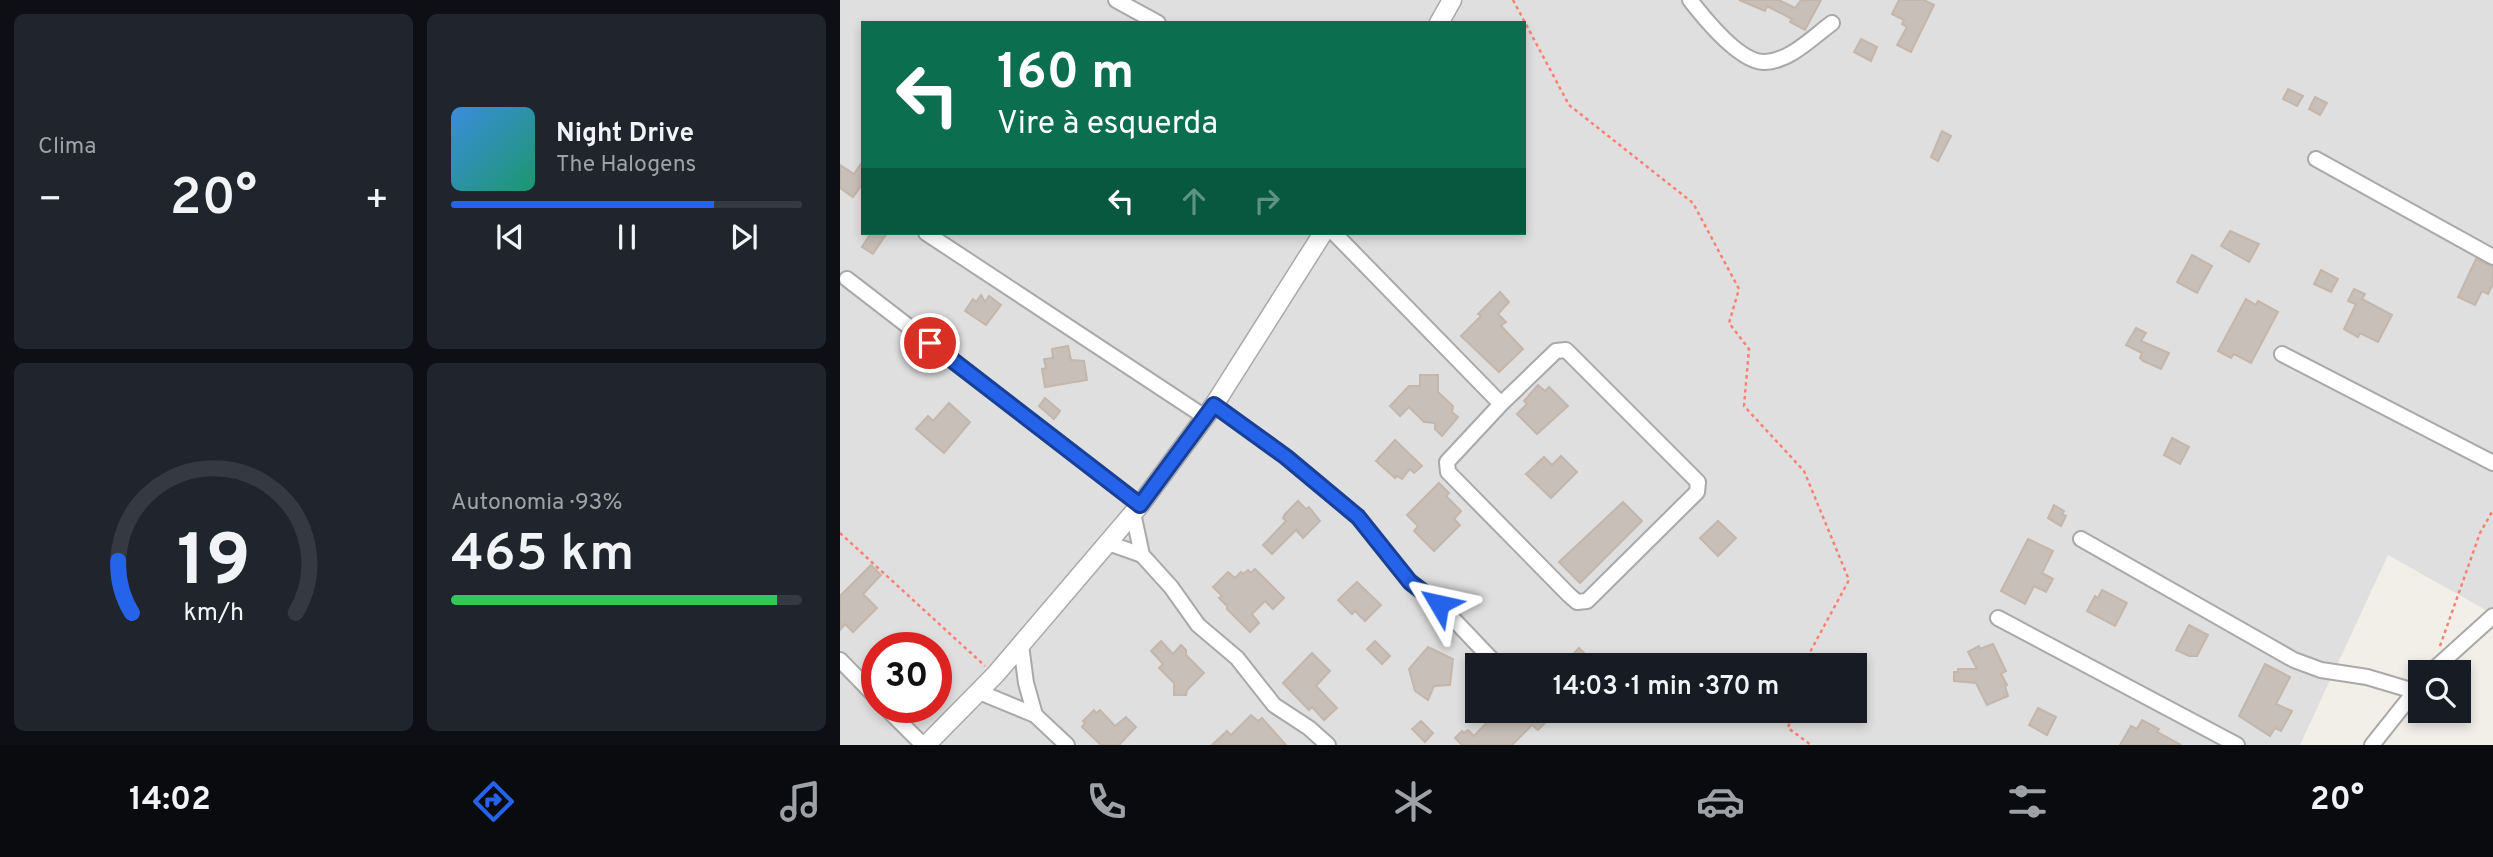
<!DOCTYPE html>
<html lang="pt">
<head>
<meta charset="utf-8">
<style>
  :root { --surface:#171b24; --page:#20242c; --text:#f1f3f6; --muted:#9ea1a6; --line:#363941; --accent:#2563eb }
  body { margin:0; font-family:Overpass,sans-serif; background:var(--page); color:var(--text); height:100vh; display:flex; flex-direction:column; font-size:26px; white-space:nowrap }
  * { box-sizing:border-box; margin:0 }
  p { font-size:23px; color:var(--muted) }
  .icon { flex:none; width:38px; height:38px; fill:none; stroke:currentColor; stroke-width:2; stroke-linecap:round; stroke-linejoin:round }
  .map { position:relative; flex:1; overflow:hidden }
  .sheet { display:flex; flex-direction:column; gap:14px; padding:14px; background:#0d0f14; width:840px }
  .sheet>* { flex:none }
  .top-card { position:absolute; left:21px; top:21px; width:665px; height:214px; border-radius:0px; box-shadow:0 4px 10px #0003; background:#0b6e4f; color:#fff; overflow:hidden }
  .buttons { position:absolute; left:1568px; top:660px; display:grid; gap:14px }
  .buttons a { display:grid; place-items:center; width:63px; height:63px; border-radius:0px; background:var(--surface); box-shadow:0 4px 10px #0003; font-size:35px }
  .speed { position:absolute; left:21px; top:632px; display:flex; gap:14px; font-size:35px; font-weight:700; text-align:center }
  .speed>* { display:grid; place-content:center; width:91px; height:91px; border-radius:50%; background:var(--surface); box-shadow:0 4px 10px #0003; line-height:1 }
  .speed .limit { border:10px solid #d22; background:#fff; color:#111 }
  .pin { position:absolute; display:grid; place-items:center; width:60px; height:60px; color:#fff; margin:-30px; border:4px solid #fff; border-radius:50%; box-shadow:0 2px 7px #0007 }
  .me { position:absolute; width:77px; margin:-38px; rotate:306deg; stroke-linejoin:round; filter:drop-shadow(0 0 5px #0008) }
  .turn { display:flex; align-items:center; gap:24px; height:147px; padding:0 21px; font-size:32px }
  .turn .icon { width:91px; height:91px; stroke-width:2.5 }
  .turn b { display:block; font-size:49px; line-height:60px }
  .lanes { display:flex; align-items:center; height:66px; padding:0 21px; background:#0003; justify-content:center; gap:35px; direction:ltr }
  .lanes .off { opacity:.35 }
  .big { font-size:52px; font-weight:600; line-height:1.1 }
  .sheet .card { flex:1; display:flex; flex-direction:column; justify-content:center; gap:10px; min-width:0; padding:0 24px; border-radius:10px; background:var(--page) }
  .sheet .dial { align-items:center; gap:0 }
  .dial svg { height:182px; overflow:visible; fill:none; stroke:var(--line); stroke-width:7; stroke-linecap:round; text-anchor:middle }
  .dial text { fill:var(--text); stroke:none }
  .song { display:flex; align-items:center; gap:21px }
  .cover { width:84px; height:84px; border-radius:10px; background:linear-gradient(135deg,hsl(210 70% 55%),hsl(160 70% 35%)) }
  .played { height:7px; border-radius:4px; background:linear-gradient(90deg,var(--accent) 75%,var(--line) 75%) }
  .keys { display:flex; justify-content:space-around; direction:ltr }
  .heat { display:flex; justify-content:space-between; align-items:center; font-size:38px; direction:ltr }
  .charge { height:10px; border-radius:5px; background:linear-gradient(90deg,#34c759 93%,var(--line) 0) }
  .sheet .tiles { flex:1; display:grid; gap:14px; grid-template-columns:repeat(2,1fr) }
  .trip { position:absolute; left:625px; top:653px; width:402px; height:70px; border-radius:0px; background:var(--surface); box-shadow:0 4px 10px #0003; font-weight:600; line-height:70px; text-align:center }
  .tabs { display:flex; height:112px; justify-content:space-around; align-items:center; background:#090b0e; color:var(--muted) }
  .tabs .icon { width:49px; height:49px }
  .tabs .selected { color:var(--accent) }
  .tabs b { font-size:32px; color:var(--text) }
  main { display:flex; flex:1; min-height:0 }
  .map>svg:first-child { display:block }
  .residential { fill:#e0dfdf; fill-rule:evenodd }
  .building { fill:#c7bfb8; stroke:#c4b6ab; stroke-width:2 }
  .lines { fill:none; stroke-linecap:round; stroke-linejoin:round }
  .minor-casing { stroke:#a9a9a9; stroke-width:18 }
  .tertiary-casing { stroke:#a9a9a9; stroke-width:21 }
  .path { stroke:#fa8072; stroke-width:2.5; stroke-dasharray:3.5 3.5; stroke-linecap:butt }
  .minor { stroke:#fff; stroke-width:14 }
  .tertiary { stroke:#fff; stroke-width:18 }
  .route-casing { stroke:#184099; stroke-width:18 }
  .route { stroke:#2563eb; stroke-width:12 }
</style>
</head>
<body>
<main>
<section class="sheet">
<div class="tiles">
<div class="card"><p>Clima</p>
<div class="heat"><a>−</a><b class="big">20°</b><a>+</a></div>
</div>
<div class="card">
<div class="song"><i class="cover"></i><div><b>Night Drive</b><p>The Halogens</p></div></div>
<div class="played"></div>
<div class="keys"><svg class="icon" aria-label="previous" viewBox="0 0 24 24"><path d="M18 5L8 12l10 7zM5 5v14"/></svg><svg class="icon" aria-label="pause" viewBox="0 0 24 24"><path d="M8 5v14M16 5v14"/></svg><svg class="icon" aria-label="next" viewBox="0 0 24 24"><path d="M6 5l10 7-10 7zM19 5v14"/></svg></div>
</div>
<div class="card dial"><svg viewBox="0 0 100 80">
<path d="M14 69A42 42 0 1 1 86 69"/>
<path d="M14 69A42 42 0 0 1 8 46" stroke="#2563eb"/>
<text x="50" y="56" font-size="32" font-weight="700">19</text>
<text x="50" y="72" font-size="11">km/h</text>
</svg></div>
<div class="card"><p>Autonomia · 93%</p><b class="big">465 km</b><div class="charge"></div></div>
</div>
</section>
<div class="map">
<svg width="1653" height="745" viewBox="0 0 1653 745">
  <rect width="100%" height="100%" fill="#f2efe9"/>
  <!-- residential -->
  <path class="residential" d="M0,0H1653V614L1548,555L1460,745H0ZM23,23H684V233H23ZM37,648H96V707H37ZM637,665H1015V710H637Z"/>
  <!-- building -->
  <g class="building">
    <path d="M899,0H939L955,8L961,0H981L965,30L950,22L952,19L927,6L925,11Z"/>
    <path d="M1059,0H1084L1094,5L1071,52L1057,45L1067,27L1062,24L1064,20L1052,14Z"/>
    <path d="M1021,39L1037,47L1031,61L1014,52Z"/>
    <path d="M1448,89L1463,96L1457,106L1443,99Z"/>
    <path d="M1475,97L1487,103L1480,115L1469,109Z"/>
    <path d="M1102,131L1111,136L1098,161L1091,157Z"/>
    <path d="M23,161V183L13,197L0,188V165L14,174Z"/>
    <path d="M1390,231L1419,244L1409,262L1381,246Z"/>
    <path d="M31,233H47L33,254L22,247Z"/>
    <path d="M1352,255L1372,266L1357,293L1337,282Z"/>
    <path d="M1636,259L1653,267V284L1648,294L1642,291L1635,305L1618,297Z"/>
    <path d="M1481,270L1498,279L1491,292L1474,284Z"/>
    <path d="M1514,289L1525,294L1522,299L1552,315L1538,342L1520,333L1518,337L1504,329L1516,304L1508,301Z"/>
    <path d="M660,292L669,302L658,314L666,322L661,326L683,349L659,372L621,336L641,316L638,314Z"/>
    <path d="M141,295L145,302L149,296L161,305L146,325L125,311L133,299L136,302Z"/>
    <path d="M1406,299L1416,305L1418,301L1438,312L1411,363L1394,354L1391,358L1378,351Z"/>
    <path d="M1296,328L1306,333L1301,341L1329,353L1321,369L1303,361L1300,358L1302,353L1286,345Z"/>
    <path d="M228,346L231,360L244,361L247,380L205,387L202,369L206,368L204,359L213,358L212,349Z"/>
    <path d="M580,375H598V392L613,406L612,412L618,417L602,436L595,429V423L584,422L569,407L560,416L550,406L569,386H580Z"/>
    <path d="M698,385L705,391L709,387L728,406L697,434L677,414L687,404L684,401Z"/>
    <path d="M205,398L220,411L214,419L199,406Z"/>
    <path d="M109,403L130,422L104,453L76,429L88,416L93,421Z"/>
    <path d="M1332,438L1349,447L1340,464L1324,455Z"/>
    <path d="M555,440L582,466L574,473L570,469L562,479L557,476L555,478L536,461Z"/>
    <path d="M721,456L737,472L711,498L686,474L704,457L712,465Z"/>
    <path d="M599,483L609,493L606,496L621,511L614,519L620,525L594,551L574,531L578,526L567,515Z"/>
    <path d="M458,501L466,509L469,507L480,521L463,538L456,530L432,554L423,545L446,521L443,518L445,514Z"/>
    <path d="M783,502L802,521L740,583L719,562Z"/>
    <path d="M1214,505L1224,511L1222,514L1226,516L1221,526L1208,518Z"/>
    <path d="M878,521L896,538L878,556L860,538Z"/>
    <path d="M1188,539L1213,551L1202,573L1213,579L1206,592L1194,586L1185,604L1161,591Z"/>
    <path d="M31,565L41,575L23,594L37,608L13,632L5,624L0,630V596Z"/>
    <path d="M415,569L444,598L433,609L425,601L412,614L419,623L410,632L387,609V606L379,598L382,596L373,587L388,572L395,578L401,572L403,574L408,570L411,573Z"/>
    <path d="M517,582L541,605L525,621L515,611L512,614L498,600Z"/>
    <path d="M1262,590L1287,603L1275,626L1247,611L1255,596L1258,598Z"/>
    <path d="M1349,625L1368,635L1357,656H1349L1336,650Z"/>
    <path d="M321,641L333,654L341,645L346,650V655L364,673L347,690L346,695H334V683L319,668L323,664L311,651Z"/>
    <path d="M535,641L550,656L542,664L527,649Z"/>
    <path d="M1153,644L1166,671L1161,674L1167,685L1165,686L1168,696L1147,705L1136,683L1114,681V672H1118V669H1137L1128,652L1139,646L1140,649Z"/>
    <path d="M588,647L613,659L610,685L594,686L588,700L575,691L569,669Z"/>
    <path d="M739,648L756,665H723Z"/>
    <path d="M472,653L490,671L476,686L497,708L484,720L472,707L469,710L443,683Z"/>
    <path d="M1425,664L1450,677L1436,704L1452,711L1441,731L1435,728L1430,736L1399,716Z"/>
    <path d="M1198,708L1216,717L1207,735L1189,725Z"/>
    <path d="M254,710L256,713L260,710L275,726L286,717L296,727L279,745H261L242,727L245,723L243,721Z"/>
    <path d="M651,710H697L707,721L698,730L692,725L672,745H622L615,738L622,731L624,733L628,730L634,736L649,720L645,716Z"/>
    <path d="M411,715L418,721L422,718L446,745H372L387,731L391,735Z"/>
    <path d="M1302,720L1319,729L1317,732L1341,745H1280L1291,726L1297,729Z"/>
    <path d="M581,721L593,733L585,742L572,729Z"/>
  </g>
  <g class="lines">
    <!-- minor casing -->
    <g class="minor-casing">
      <g id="minor">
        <path d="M276,0L318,23"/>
        <path d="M850,0C864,18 900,63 925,62C950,61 973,37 992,23"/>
        <path d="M1476,159L1653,257"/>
        <path d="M86,233L365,417"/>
        <path d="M494,233L661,404L716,351L726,350L858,482L857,492L747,601L737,602L729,595L608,472L607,462L661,404"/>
        <path d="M7,279L300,505"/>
        <path d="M1442,354L1653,463"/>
        <path d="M374,405L446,457L518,517L570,582L599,604L657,665"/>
        <path d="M293,513L302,555L331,587L358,625L397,658L434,705L469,728L488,745"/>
        <path d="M1241,539L1454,660L1481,670L1527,677L1574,691"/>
        <path d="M268,543L302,555"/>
        <path d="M1158,618L1397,745"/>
        <path d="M181,645L186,683L195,715"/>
        <path d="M0,660L37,698"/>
        <path d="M1591,672L1653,616"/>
        <path d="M139,692L195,715L227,745"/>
        <path d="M45,707L83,745"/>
        <path d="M1532,745L1579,686"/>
      </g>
    </g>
    <!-- tertiary casing -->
    <g class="tertiary-casing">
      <g id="tertiary">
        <path d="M599,23L612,0"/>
        <path d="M86,745L155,675L300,505L374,405L483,233"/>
      </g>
    </g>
    <!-- path -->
    <g class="path">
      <path d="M673,0L729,105L853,203L899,289L889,323L909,349L904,406L964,471L1009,580L963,665"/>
      <path d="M0,533L145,666"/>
      <path d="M1600,646L1640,533L1653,510"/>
      <path d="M953,710L948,728L971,745"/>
    </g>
    <!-- minor -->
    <use href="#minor" class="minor"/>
    <!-- tertiary -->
    <use href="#tertiary" class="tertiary"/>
  </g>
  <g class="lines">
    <!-- route casing -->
    <g class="route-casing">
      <path id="route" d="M90,343L300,505L374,405L446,457L518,517L570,582L599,604"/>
    </g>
    <!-- route -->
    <use href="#route" class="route"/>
  </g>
</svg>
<div class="buttons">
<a><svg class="icon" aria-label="search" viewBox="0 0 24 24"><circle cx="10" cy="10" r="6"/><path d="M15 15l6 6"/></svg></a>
</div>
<div class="speed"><div class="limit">30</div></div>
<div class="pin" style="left:90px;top:343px;background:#d93025"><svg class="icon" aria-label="arrive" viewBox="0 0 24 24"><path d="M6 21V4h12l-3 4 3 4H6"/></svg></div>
<svg class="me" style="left:599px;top:604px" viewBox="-20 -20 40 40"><path d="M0-17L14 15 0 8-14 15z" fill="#2563eb" stroke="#fff" stroke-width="4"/></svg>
<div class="trip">14:03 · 1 min · 370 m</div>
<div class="top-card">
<div class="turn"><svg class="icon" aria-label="left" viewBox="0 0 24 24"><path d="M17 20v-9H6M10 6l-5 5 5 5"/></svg><div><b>160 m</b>Vire à esquerda</div></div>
<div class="lanes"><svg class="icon" aria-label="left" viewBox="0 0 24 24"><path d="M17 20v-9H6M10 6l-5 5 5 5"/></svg><svg class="icon off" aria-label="ahead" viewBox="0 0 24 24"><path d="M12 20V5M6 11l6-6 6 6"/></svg><svg class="icon off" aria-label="right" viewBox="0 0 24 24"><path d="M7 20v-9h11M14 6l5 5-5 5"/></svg></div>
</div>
</div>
</main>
<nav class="tabs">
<b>14:02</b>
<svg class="icon selected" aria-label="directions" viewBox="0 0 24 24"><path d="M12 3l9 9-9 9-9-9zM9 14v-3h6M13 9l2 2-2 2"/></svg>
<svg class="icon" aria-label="music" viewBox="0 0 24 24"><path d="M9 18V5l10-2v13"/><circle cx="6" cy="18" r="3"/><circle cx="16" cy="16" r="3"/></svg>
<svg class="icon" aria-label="phone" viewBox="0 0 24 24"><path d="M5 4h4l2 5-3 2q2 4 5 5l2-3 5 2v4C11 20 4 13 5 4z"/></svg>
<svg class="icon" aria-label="climate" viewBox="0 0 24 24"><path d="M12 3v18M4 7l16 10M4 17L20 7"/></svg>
<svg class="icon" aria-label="car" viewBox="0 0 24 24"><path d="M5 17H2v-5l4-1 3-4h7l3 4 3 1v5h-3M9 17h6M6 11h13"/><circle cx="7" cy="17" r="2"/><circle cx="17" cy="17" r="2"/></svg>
<svg class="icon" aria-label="filters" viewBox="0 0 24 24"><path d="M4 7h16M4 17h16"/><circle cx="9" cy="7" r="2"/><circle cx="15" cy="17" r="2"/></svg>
<b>20°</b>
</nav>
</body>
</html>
